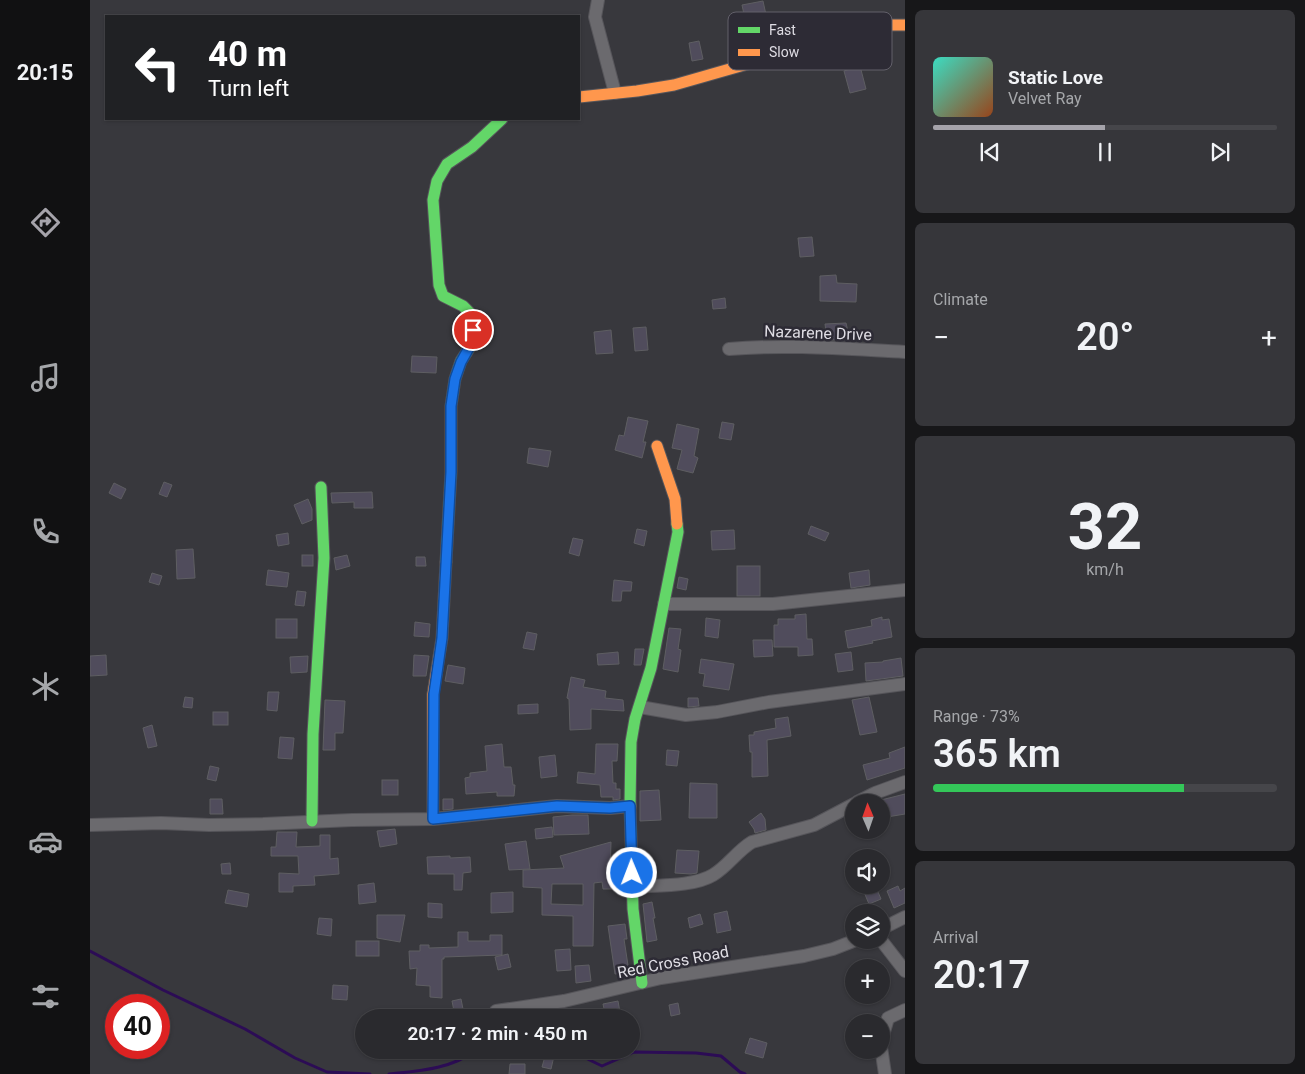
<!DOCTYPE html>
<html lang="en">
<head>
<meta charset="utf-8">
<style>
  :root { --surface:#2a2a2e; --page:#36363a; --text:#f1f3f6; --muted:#a5a7aa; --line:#46464a; --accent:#a5a3aa }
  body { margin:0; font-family:Roboto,sans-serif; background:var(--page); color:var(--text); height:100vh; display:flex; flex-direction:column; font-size:19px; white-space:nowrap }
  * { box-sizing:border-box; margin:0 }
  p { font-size:16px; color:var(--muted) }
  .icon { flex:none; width:28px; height:28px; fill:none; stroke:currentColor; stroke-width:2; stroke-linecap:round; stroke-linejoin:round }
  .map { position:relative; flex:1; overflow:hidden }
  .side { display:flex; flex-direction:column; gap:10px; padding:10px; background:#171719; width:400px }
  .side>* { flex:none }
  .banner { position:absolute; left:15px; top:15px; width:475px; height:105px; border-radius:0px; box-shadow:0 1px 4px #0004,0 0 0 1px var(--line); background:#202124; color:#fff; overflow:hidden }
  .needle { width:32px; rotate:358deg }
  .tools { position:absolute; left:755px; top:794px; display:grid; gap:10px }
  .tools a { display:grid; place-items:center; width:45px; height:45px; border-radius:50%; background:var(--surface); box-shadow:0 1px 4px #0004,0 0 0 1px var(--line); font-size:25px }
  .speed { position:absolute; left:15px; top:994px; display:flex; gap:10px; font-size:25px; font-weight:700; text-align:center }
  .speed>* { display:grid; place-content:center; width:65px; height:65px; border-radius:50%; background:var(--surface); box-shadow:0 1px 4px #0004,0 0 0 1px var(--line); line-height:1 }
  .speed .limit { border:8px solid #d22; background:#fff; color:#111 }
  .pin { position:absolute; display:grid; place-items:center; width:42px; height:42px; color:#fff; margin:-21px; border:2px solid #fff; border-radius:50%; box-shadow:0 1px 5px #0007 }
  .me { position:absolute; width:55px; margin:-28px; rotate:359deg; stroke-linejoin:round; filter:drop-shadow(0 0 4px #0008) }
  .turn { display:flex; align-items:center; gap:18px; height:105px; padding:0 20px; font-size:22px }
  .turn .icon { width:65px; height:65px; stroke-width:2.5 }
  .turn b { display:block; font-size:35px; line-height:42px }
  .big { font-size:38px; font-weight:600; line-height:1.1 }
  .side .card { flex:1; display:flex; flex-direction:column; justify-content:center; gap:8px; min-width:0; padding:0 18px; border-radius:8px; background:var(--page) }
  .side .dial { align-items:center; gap:0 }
  .dial b { font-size:65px; line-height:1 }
  .song { display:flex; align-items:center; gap:15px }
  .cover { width:60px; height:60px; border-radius:8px; background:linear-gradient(135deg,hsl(170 70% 55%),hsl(20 70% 35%)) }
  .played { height:5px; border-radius:2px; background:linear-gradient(90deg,var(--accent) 50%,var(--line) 50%) }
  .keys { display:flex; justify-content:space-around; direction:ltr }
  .heat { display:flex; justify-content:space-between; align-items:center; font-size:28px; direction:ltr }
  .charge { height:8px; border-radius:4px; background:linear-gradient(90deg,#34c759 73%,var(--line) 0) }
  .trip { position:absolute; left:265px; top:1009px; width:285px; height:50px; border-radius:25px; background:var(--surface); box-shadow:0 1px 4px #0004,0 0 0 1px var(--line); font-weight:600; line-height:50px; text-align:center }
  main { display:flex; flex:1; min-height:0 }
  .menu { display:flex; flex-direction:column; width:90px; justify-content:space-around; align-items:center; background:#111112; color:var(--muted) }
  .menu .icon { width:35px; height:35px }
  .menu .selected { color:var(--accent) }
  .menu b { font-size:22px; color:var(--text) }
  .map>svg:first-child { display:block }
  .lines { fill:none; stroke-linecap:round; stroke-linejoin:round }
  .stream { stroke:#2c0c55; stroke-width:3 }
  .building { fill:#504c5c; stroke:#5e5e62; fill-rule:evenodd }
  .street-casing { stroke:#56555a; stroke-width:14 }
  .fast-casing { stroke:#56555a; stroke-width:13 }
  .slow-casing { stroke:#56555a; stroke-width:13 }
  .street { stroke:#6b6a6e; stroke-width:12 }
  .fast { stroke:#63d668; stroke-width:11 }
  .slow { stroke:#ff974d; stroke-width:11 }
  .route-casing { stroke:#114b97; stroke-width:12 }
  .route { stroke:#1a73e8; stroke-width:9 }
  .labels { text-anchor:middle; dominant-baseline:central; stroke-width:5; stroke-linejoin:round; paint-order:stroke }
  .street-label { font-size:16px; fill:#dfdde4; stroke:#2d2b35 }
  .key { fill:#2d2b35; stroke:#62606a; stroke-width:1 }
  .key-label { font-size:14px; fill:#dfdde4 }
</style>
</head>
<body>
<main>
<nav class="menu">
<b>20:15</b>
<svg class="icon selected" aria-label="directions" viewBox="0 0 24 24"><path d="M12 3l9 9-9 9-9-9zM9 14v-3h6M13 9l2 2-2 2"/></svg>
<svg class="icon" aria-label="music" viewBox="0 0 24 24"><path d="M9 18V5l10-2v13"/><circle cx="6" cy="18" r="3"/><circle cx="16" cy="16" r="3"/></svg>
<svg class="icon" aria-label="phone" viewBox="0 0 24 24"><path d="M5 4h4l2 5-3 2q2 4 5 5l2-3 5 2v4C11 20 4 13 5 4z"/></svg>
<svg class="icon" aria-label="climate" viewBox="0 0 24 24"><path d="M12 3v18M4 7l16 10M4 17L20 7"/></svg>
<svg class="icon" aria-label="car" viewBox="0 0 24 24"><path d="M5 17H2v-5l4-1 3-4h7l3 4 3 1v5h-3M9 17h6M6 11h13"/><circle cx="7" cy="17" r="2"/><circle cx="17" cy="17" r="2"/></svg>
<svg class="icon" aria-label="filters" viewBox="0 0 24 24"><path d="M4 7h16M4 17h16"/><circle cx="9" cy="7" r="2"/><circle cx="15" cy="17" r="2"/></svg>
</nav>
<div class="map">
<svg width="815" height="1074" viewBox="0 0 815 1074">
  <rect width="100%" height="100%" fill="#38383d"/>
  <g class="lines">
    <!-- stream -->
    <g class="stream">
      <path d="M0,951L73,990L155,1029L205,1058L237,1072L280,1074"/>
      <path d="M479,1050L512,1066L544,1052L606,1053L631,1056L650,1072L655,1074"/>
      <path d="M299,1074C328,1071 362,1069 386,1050"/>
    </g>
  </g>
  <!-- building -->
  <g class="building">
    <path d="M673,1L678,24L657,28L652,5Z"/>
    <path d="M609,41L613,59L602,61L599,43Z"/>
    <path d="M770,66L776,89L760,93L754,71Z"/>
    <path d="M722,237L724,256L710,257L708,238Z"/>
    <path d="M746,275L747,283L767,284L766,302L730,301V276Z"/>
    <path d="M635,298L636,308L623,309L622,300Z"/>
    <path d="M756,323L760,340H733V332H736L735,324Z"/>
    <path d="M556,327L558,350L545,351L543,328Z"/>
    <path d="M521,330L523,353L506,354L504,332Z"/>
    <path d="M322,356L347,357L346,373L321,372Z"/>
    <path d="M538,417L558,421L553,442H556L552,458L525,450L529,435L534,436Z"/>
    <path d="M632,422L644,424L641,440L629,438Z"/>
    <path d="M587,424L609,429L604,456L608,458L603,473L587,469L592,450L582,448Z"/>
    <path d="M439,448L461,451L458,467L437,463Z"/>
    <path d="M74,482L82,485L77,497L69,494Z"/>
    <path d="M24,483L36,489L31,499L19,493Z"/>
    <path d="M282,492L283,508H264V502L242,503L241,493Z"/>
    <path d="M218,499L222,509V520L212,524L204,505Z"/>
    <path d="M721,526L739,533L735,541L718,534Z"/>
    <path d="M547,529L557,531L554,546L544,543Z"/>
    <path d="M644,530L645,549L622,550L621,531Z"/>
    <path d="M198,533L199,544L188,546L186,535Z"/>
    <path d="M483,538L493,540L489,556L479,553Z"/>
    <path d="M103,549L105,578L87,579L86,550Z"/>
    <rect x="212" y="555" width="11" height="11"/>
    <path d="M257,555L260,566L246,570L244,558Z"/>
    <path d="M326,557H335L336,566H326Z"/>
    <rect x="647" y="566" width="23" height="30"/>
    <path d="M178,570L199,573L197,587L176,585Z"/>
    <path d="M779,570L780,585L761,588L759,573Z"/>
    <path d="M62,573L72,576L69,585L59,582Z"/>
    <path d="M589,577L598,579L596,590L587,588Z"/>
    <path d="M524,580L542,582L541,591H532L531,601H522Z"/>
    <path d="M207,591L216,592L214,606L205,605Z"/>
    <path d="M716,614L717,639H722L723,655L708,656V647H684V625H688V619H705V615Z"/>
    <path d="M792,617V620L799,619L802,637L782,641L783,643L758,648L755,631L782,626L781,620Z"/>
    <path d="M616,618L630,620L628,638L615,636Z"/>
    <rect x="186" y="619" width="21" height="19"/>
    <path d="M325,622L340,624L339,637L324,636Z"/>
    <path d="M579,628L591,629L588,649L591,650L588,672L573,669Z"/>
    <path d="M437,632L447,634L444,650L433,648Z"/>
    <path d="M663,640H682L683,656L664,657Z"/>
    <path d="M545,649H554L551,665H544Z"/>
    <path d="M528,652L529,664L508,665L507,654Z"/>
    <path d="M761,652L763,670L748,672L745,654Z"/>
    <path d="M16,655L17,675L0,676V656Z"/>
    <path d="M324,655L339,656L336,676H323Z"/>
    <path d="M218,656L217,672L201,673L200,657Z"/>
    <path d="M811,658L813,676L776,681L775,663L793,662V661Z"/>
    <path d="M611,659L644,664L639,690L613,686L615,674L609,673Z"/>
    <path d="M358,665L375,668L373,684L355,681Z"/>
    <path d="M481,677L495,680L493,687L516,691L515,698L533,700L534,711L501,709V729L480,730L479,699L477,698Z"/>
    <path d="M178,692H189L187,711L177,710Z"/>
    <path d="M95,697L103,698L102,708L93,707Z"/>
    <path d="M779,697L787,732L770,735L762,700Z"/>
    <path d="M598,698H608L609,706L598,707Z"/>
    <path d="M235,700L255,701L253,733H245V750H233Z"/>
    <path d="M448,704V713L428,714V705Z"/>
    <rect x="123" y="712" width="15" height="13"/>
    <path d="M698,717L701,736L677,740L678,776L662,777V752H660L659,735H664V732L686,728L685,719Z"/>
    <path d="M62,725L67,746L58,748L53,728Z"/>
    <path d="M190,737L204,738L202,759L188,758Z"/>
    <path d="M412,744L414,767H421L423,785H425L424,796H407V792L376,794L375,778L380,777V773L397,771L395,746Z"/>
    <path d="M506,744H528L527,761H522L523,783H526V789H530V799L523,800V797H511L510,785L487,783L488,772L505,774Z"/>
    <path d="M815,747V768L777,780L773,765L800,758L799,753Z"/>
    <path d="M577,750L589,751L587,766L576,765Z"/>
    <path d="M465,755L467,776L451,778L449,757Z"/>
    <path d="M120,766L129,768L126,781L117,779Z"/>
    <rect x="292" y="780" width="16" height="15"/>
    <path d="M600,783L627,784V818H599Z"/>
    <path d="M569,790L571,820L550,821V791Z"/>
    <path d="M815,794V814L791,818V800Z"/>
    <path d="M120,799H132L133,814H120Z"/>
    <path d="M353,799H363V809L353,810Z"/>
    <path d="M671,813L675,819L676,830L665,833L664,829L659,822Z"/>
    <path d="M482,815H498L499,834L464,835L463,817Z"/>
    <path d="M462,827L463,837L446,839L445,829Z"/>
    <path d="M305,829L307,844L290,847L287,831Z"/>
    <path d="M187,832H207L206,847L230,846V835H240V859L248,858L249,874L224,876L225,885L203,886V892H189V873L209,874L208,856H181V847H186Z"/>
    <path d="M436,841L440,869L419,870L415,844Z"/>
    <path d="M521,842L520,875H528V889H513L512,882L504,883L503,946H483V916L452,915V888L433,887V870L474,868L470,856ZM462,884H493V905L461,904Z"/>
    <path d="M587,850L609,851L607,873L601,874L585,873Z"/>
    <path d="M360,856V858L380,857L381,872L373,873L372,890H364V874H338L337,857Z"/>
    <path d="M140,863L141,874H132L131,864Z"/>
    <path d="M284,883L286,902L269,904L268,885Z"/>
    <path d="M771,885H785L791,899L779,904Z"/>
    <path d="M808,886L810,891L815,888V903L804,908L797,891Z"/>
    <path d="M138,890L159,894L157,907L135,903Z"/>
    <path d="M423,892V912L401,913V893Z"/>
    <path d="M562,902L565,918H563L567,940L557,942L553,904Z"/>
    <path d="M338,903L352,904V918L338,917Z"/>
    <path d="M637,911L641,930L627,933L624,914Z"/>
    <path d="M610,914L613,924L600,928L598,918Z"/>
    <path d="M287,915H315L310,942L287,938Z"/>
    <path d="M229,918L242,919L241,936L227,934Z"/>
    <path d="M535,924L537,939H534L539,972L525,974L518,926Z"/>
    <path d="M368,932H378V941H400V935H412V955L354,957V959H352V998L340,997V986L326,985L327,968L320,969L319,951H330V945H339V948L368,947Z"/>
    <rect x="266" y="941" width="23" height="15"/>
    <path d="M480,949L481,970L467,971L465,950Z"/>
    <path d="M418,954L421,967L408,970L405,957Z"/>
    <path d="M499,965L501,981L486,983L485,966Z"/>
    <path d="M243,985L258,986L257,1000L242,999Z"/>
    <path d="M371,999L374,1014L365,1016L362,1001Z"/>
    <path d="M528,1001L531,1018H516L513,1004Z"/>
    <path d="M588,1003L590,1014L581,1016L579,1005Z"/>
    <path d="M660,1038L677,1043L673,1058L655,1053Z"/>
    <path d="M456,1053L464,1056L461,1069L452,1067Z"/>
    <path d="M420,1064H435V1074H419Z"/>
  </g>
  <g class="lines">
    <!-- street casing -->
    <g class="street-casing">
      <g id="street">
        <path d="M508,0L505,17L525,93"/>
        <path d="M639,349C698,344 756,349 815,352"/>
        <path d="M574,604H683L815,590"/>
        <path d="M550,707L596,715L627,712L679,702L815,684"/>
        <path d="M767,802L785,793L815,782"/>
        <path d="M0,825L71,823L119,825L173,824L262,820L343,819L467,806L520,808L540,806"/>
        <path d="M543,887C566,885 603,887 623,875C638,866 647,851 662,842L724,825L764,804"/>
        <path d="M791,929L815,917"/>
        <path d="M791,940L815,971"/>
        <path d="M406,1011L474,1001L571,978L714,956L743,949L766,940"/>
        <path d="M791,1042L798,1018L815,1010"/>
        <path d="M791,1047L795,1074"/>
      </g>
    </g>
    <!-- fast casing -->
    <g class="fast-casing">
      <g id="fast">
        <path d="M356,562L361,472V406L365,379L371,361L380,347L383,330L382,315L373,306L353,296L349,285L343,200L347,181L357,164L382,147L412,119"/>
        <path d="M222,821L223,734L234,558L231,487"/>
        <path d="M552,983L543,909L540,806L541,742L545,719L561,668L588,532L587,524"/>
      </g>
    </g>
    <!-- slow casing -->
    <g class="slow-casing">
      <g id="slow">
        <path d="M489,97L547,91L584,85L793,25H815"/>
        <path d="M567,446L585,499L587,524"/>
        <path d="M343,819V694L352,638L356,562"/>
      </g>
    </g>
    <!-- street -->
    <use href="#street" class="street"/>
    <!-- fast -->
    <use href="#fast" class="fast"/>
    <!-- slow -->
    <use href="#slow" class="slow"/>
  </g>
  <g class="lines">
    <!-- route casing -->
    <g class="route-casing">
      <path id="route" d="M383,330L380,346L371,362L365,379L361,406V472L352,638L344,694L343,819L467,806L520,808L540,806L542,873"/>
    </g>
    <!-- route -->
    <use href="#route" class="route"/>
  </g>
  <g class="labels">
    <!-- street labels -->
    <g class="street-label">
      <text transform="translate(728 333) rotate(2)">Nazarene Drive</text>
      <text transform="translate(583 962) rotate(-11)">Red Cross Road</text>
    </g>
  </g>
  <!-- legend -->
  <rect x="638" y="12" width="164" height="58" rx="8" class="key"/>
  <rect x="648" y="27" width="22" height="6" fill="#63d668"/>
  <rect x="648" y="49" width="22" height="7" fill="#ff974d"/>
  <g class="key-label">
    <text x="679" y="35">Fast</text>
    <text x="679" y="57">Slow</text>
  </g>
</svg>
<div class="tools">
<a><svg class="needle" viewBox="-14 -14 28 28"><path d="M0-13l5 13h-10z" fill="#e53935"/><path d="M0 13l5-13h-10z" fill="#a5a7aa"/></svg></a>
<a><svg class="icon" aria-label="sound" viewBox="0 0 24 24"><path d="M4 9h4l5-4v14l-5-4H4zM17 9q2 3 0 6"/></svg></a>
<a><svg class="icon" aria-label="layers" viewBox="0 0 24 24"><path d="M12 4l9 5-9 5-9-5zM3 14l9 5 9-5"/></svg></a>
<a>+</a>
<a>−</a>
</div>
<div class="speed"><div class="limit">40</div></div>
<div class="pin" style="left:383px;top:330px;background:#d93025"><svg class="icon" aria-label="arrive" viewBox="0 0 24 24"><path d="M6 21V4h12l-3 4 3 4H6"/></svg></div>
<svg class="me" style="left:542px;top:873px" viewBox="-20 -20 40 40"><circle r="17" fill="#1a73e8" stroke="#fff" stroke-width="3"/><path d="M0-11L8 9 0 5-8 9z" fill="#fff"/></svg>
<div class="trip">20:17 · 2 min · 450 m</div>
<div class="banner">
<div class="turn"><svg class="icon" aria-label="left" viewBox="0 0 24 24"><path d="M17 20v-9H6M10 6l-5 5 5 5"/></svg><div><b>40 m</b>Turn left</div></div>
</div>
</div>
<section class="side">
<div class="card">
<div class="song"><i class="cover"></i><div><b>Static Love</b><p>Velvet Ray</p></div></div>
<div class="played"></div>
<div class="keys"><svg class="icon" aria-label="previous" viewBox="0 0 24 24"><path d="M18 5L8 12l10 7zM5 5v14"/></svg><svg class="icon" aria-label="pause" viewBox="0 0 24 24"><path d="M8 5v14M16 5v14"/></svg><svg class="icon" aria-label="next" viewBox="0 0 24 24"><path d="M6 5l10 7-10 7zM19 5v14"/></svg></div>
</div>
<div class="card"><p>Climate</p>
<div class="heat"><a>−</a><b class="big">20°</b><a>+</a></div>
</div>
<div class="card dial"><b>32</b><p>km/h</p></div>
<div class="card"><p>Range · 73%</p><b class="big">365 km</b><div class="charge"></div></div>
<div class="card"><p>Arrival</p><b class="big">20:17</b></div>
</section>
</main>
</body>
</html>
